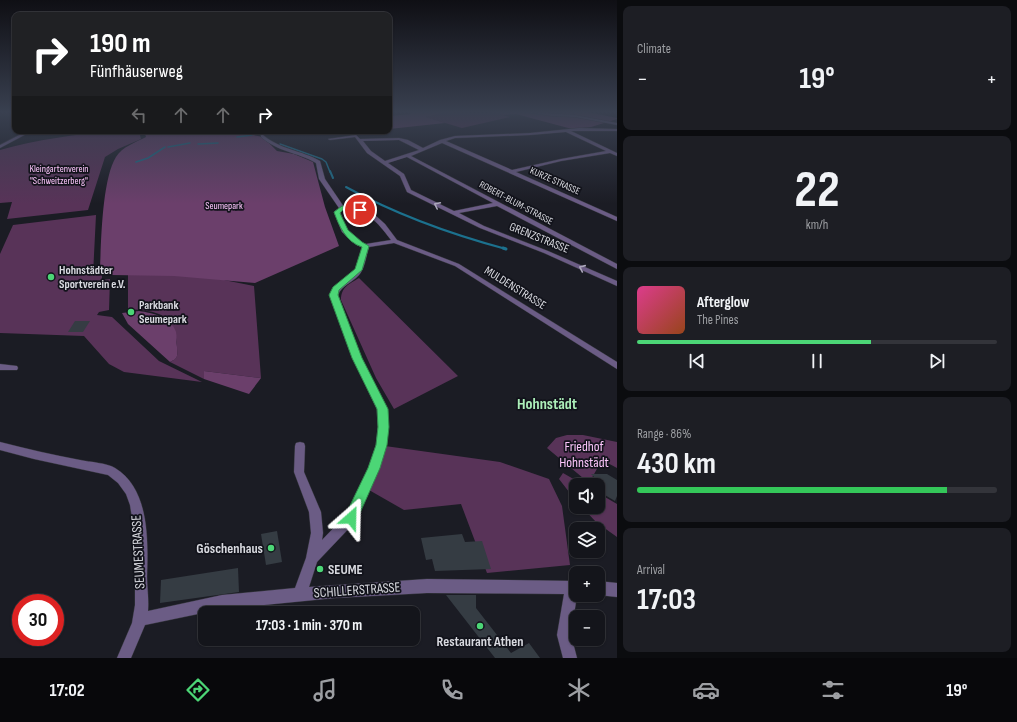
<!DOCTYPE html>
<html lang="en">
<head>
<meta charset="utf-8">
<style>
  :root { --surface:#14151b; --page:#1d1e24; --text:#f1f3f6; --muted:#9d9fa3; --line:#33343a; --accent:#4cd676 }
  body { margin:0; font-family:"Sofia Sans Condensed",sans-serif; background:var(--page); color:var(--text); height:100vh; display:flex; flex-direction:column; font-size:15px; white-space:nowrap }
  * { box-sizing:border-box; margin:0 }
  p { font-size:13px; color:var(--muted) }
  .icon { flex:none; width:22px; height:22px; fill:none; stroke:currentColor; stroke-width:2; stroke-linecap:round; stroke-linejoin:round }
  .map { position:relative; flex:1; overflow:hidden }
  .drawer { display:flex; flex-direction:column; gap:6px; padding:6px; background:#0b0c0f; width:400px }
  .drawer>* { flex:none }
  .hud { position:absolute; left:12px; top:12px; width:380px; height:122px; border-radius:8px; box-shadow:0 1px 3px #0004,0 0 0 1px var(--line); background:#202124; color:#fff; overflow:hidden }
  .tools { position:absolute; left:569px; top:478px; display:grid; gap:8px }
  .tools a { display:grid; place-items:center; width:36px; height:36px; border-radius:8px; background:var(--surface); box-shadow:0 1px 3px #0004,0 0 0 1px var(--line); font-size:20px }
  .speed { position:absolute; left:12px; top:594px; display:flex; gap:8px; font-size:20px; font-weight:700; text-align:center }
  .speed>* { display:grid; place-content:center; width:52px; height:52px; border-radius:50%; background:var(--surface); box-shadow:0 1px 3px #0004,0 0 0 1px var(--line); line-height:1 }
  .speed .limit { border:6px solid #d22; background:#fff; color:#111 }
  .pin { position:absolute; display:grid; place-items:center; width:34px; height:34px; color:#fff; margin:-17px; border:2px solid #fff; border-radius:50%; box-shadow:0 1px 4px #0007 }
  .me { position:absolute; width:44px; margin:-22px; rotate:25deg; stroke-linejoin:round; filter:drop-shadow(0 0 3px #0008) }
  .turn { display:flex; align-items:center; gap:14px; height:84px; padding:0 12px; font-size:18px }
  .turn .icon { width:52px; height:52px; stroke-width:2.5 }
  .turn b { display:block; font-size:28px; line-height:34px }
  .lanes { display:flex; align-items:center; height:38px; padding:0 12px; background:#0003; justify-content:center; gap:20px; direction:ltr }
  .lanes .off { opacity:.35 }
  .big { font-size:30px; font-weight:700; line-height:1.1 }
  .drawer .widget { flex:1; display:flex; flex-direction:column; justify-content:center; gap:6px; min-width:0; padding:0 14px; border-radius:8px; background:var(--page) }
  .drawer .dial { align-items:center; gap:0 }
  .dial b { font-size:52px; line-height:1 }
  .song { display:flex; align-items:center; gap:12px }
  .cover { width:48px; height:48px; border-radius:6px; background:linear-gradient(135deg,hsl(330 70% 55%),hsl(20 70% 35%)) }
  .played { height:4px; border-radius:2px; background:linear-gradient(90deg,var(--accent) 65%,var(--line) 65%) }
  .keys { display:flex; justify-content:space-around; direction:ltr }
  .heat { display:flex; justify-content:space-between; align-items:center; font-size:22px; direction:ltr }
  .charge { height:6px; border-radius:3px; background:linear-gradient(90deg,#34c759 86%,var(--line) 0) }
  .trip { position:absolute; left:198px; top:606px; width:222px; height:40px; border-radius:8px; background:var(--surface); box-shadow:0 1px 3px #0004,0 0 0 1px var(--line); font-weight:700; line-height:40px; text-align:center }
  .tabs { display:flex; height:64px; justify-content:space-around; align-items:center; background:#08080b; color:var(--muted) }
  .tabs .icon { width:28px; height:28px }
  .tabs .on { color:var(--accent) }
  .tabs b { font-size:18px; color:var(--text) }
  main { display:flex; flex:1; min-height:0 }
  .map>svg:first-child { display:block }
  .green { fill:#583358 }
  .forest { fill:#6b3f6b }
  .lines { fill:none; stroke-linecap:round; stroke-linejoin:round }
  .stream-far2 { stroke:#1c718e; stroke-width:1.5 }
  .stream-far1 { stroke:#1c718e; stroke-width:2 }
  .stream { stroke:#1c718e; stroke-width:3 }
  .building { fill:#353c43 }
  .minor-casing { stroke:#36373e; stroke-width:1 }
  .minor { fill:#6b5c85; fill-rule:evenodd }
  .oneway { stroke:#ada8bc }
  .route { fill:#4cd676; stroke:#318b4d }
  .poi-dot { fill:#4cd676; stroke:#12131b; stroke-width:1.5 }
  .labels { text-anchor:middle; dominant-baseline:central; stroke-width:3.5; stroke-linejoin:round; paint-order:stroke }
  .far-park-label { font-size:10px; fill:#fcc5fb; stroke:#12131b }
  .far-street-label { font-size:10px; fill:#d9dae0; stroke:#12131b }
  .street-label { font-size:12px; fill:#d9dae0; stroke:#12131b }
  .poi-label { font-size:12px; font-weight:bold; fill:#d9dae0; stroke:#12131b; text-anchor:start }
  .near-park-label { font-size:14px; fill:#fcc5fb; stroke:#12131b }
  .near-poi-label { font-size:14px; font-weight:bold; fill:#d9dae0; stroke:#12131b; text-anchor:end }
  .near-street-label { font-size:14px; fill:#d9dae0; stroke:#12131b }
  .district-label { font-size:16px; font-weight:bold; fill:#acefb9; stroke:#12131b }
</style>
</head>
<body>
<main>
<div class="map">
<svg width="617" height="658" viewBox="0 0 617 658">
  <rect width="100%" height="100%" fill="#1b1c24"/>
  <!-- green -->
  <g class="green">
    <path d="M447,112L483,113L493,112L510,117L462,128L425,117Z"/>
    <path d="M113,131H139L141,139L118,149L105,157L88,210L7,219L12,202L0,203V150C38,139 74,135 113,131Z"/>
    <path d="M96,215L93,275L102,274V280L110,279L109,310L99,312L97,315L112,317L159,361L202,382L124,372L109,364L84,336L0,333V254L13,225Z"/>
    <path d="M128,231L219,279L254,286L261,378L204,371V379L170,362C179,358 177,356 177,347C176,313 157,311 128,309Z"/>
    <path d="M359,278L458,376L394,409L376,378L341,300C341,287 349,284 359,278Z"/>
    <path d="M567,435H583L617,442V468L602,460L589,483L547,448L556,438Z"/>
    <path d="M385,446L500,462L549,479L562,506L570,565L487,573L461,504L404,510L369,490Z"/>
    <path d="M563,473L584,485H576V501L559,479Z"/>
    <path d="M598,493L617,504V537L596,522L582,507H598Z"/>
  </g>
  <!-- forest -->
  <g class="forest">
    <path d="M409,112H447L426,117L445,123L389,129V116L411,114Z"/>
    <path d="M493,112H588L617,118V119L591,127L572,129L516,114L503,115Z"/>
    <path d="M144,131H240L243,133L263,137L277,151L294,154L313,162L325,207L339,246L255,283L174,276L111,275L100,269C101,243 102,179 116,157C122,147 136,142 146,137Z"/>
    <path d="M139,311C153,313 171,317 176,332C177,336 176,342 177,347C177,356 179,358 170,362L128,324L122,313Z"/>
    <path d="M204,371L261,378L249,394L204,379Z"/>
  </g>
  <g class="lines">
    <!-- stream-far2 -->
    <g class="stream-far2">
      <path d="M528,112L538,114"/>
      <path d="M237,137L252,135"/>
      <path d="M198,144L218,143"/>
      <path d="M280,144L322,159L326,162L330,172"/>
      <path d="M168,147L190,143"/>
      <path d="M136,162L148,158L165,147"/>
    </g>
    <!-- stream-far1 -->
    <g class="stream-far1">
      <path d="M330,171L333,178"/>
      <path d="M346,187C397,215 450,234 506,249"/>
    </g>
    <!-- stream -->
    <path class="stream" d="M503,248L506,249"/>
  </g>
  <!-- building -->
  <g class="building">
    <path d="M75,321H90L83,332H68Z"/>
    <path d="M591,474H607L617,480V496L615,501L598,491L599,482Z"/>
    <path d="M277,531L282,562L266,565L261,534Z"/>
    <path d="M462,534L465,542L482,541L491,569L435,571L432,559L426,560L421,538Z"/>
    <path d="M238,568L239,592L160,603L161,580Z"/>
    <path d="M446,595H476V608L511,653L529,643L540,658H495Z"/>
  </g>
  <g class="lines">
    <!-- minor casing -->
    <g class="minor-casing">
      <g id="minor">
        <path d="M528,112L575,115L617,123V125L575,117L552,116Z"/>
        <path d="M579,128L617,129V131H571L617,153V156L610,153L561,161L516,172L617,217V221L442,143L411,156L617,264V269L497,206L459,213L484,226L548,251L617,281V286L544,253L480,228L407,192L400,176L367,153L355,137L330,140L328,139L356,135L360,139L399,138L408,140L423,148L440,140L455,136L530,133ZM566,132L606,151L561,159L512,170L446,141L455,138L530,135ZM399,140L419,150L385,161L371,151L363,141ZM407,157L493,203L454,211L411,190L404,174L388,163Z"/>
        <path d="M27,131H32L0,148V145Z"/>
        <path d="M261,135H263C281,150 301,150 320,161L325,179L344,207L363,210L375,215L385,224L397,240L459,264L617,362V369L455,266L394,243L369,247C366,256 365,268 359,275C352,283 342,285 338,295L361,358L387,409L388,427L386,445L379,468L355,522L317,562L309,587L427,579L576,581L577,595L571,635L577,658H563L557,635L564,594L427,593L335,598L222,609L145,625L131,658H117L132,623L135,605V536L130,505L126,494L118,483L108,475L34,459L0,450V442C27,449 53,455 80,460C90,462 107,463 115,468C150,489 148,542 147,577C147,588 149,599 148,611L222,595L295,588L306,558L311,533L309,512L294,472L295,446L296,443L300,442L304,443L305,446L304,472L321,512L323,533L322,540L347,514L369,468L376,445L378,427L377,409L353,358L330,295L336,286L355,271L362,247L357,245L342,232L334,212L339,208L319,179L316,163C297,152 278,152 261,137ZM343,210C370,213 375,219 391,240L366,244L361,243L347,230L340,212Z"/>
        <path d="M0,364L17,366L18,368L17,370H0Z"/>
        <path d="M598,581L617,583V597L598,595Z"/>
      </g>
    </g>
    <!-- minor -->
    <use href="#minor" class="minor"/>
  </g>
  <!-- one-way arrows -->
  <defs><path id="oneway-chevron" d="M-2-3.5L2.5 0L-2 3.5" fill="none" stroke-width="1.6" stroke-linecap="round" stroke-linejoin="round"/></defs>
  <g class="oneway">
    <use href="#oneway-chevron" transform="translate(437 205) rotate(-153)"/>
    <use href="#oneway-chevron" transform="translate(582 268) rotate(-156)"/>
  </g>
  <!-- sky -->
  <linearGradient id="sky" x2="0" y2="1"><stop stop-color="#0f0f14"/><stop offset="0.55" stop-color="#394050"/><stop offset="1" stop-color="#394050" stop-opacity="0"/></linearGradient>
  <rect width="617" height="204" fill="url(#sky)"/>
  <!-- route -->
  <path class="route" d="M342,206L360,208L363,210L360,211L343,210L340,213L348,230L362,242L369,246L362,270L339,290L338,295L362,358L388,409L389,427L387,445L380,468L356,522L351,524L346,522L344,518L368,468L376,445L378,427L377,409L352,358L329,295L333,287L355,269L362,247C346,242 339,226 334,212Z"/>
  <!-- markers -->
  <g class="poi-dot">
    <circle cx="51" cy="277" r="4"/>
    <circle cx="131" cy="312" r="4"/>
    <circle cx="271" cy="548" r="4"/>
    <circle cx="320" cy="569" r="4"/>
    <circle cx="480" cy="626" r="4"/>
  </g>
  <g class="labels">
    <!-- far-park labels -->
    <g class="far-park-label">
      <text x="59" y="169">Kleingartenverein<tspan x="59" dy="12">"Schweitzerberg"</tspan></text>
      <text x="224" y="206">Seumepark</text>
    </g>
    <!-- far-street labels -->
    <g class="far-street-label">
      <text transform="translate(555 181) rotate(24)">KURZE STRASSE</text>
      <text transform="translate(516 203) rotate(28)">ROBERT-BLUM-STRASSE</text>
    </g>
    <!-- street labels -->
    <g class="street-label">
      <text transform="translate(539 238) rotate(22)">GRENZSTRASSE</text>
      <text transform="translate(515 288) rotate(32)">MULDENSTRASSE</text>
    </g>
    <!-- poi labels -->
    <g class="poi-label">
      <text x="59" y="270">Hohnstädter<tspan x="59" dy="14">Sportverein e.V.</tspan></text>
      <text x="139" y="305">Parkbank<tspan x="139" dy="14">Seumepark</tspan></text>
    </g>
    <!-- near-park labels -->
    <g class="near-park-label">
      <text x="584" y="446">Friedhof<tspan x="584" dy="16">Hohnstädt</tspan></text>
    </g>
    <!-- near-poi labels -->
    <g class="near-poi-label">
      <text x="263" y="548">Göschenhaus</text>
      <text x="328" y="569" text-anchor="start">SEUME</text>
      <text x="480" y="641" text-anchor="middle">Restaurant Athen</text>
    </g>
    <!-- near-street labels -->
    <g class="near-street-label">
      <text transform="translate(138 552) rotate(-93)">SEUMESTRASSE</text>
      <text transform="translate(357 590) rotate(-4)">SCHILLERSTRASSE</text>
    </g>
    <!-- district labels -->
    <g class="district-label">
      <text x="547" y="404">Hohnstädt</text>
    </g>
  </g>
</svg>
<div class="tools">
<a><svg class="icon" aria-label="sound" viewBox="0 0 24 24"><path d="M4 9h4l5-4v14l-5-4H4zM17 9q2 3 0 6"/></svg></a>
<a><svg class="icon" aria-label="layers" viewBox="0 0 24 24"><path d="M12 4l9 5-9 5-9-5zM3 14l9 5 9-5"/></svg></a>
<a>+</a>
<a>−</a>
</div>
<div class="speed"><div class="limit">30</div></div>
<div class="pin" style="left:360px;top:210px;background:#d93025"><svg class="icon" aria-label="arrive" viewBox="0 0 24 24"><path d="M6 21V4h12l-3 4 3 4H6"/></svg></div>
<svg class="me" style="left:351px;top:518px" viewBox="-20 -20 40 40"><path d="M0-17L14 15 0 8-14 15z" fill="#4cd676" stroke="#fff" stroke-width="4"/></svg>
<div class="trip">17:03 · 1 min · 370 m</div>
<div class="hud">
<div class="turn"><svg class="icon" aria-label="right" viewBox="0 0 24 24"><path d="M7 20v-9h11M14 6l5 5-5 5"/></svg><div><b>190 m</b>Fünfhäuserweg</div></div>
<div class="lanes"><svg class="icon off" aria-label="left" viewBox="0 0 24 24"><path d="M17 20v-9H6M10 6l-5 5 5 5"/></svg><svg class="icon off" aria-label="ahead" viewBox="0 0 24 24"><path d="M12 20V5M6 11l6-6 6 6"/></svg><svg class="icon off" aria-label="ahead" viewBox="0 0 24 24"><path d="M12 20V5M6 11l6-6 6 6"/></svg><svg class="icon" aria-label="right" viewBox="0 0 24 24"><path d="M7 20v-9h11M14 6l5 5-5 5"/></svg></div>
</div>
</div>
<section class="drawer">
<div class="widget"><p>Climate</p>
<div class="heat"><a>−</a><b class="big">19°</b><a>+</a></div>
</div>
<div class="widget dial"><b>22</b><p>km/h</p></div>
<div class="widget">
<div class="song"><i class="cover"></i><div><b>Afterglow</b><p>The Pines</p></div></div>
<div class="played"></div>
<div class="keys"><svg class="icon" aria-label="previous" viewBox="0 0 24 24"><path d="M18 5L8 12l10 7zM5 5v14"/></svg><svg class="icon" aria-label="pause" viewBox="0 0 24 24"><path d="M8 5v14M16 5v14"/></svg><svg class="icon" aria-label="next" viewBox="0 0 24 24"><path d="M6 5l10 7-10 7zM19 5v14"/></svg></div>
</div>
<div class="widget"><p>Range · 86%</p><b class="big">430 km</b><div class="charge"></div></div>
<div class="widget"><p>Arrival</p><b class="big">17:03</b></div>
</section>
</main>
<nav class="tabs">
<b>17:02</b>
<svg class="icon on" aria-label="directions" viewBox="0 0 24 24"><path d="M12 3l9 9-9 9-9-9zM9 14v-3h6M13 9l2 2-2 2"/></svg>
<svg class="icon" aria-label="music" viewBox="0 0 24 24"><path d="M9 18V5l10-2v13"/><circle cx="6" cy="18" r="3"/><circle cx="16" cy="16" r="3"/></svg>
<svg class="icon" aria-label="phone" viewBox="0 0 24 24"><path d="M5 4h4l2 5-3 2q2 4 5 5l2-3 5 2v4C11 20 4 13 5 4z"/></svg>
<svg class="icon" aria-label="climate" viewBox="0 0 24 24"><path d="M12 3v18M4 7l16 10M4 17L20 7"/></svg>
<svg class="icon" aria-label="car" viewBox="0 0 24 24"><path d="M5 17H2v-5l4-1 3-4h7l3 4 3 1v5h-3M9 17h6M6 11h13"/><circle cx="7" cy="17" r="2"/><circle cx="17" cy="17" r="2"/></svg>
<svg class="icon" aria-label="filters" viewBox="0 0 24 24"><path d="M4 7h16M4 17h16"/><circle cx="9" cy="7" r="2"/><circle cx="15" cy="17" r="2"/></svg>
<b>19°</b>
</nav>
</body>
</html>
